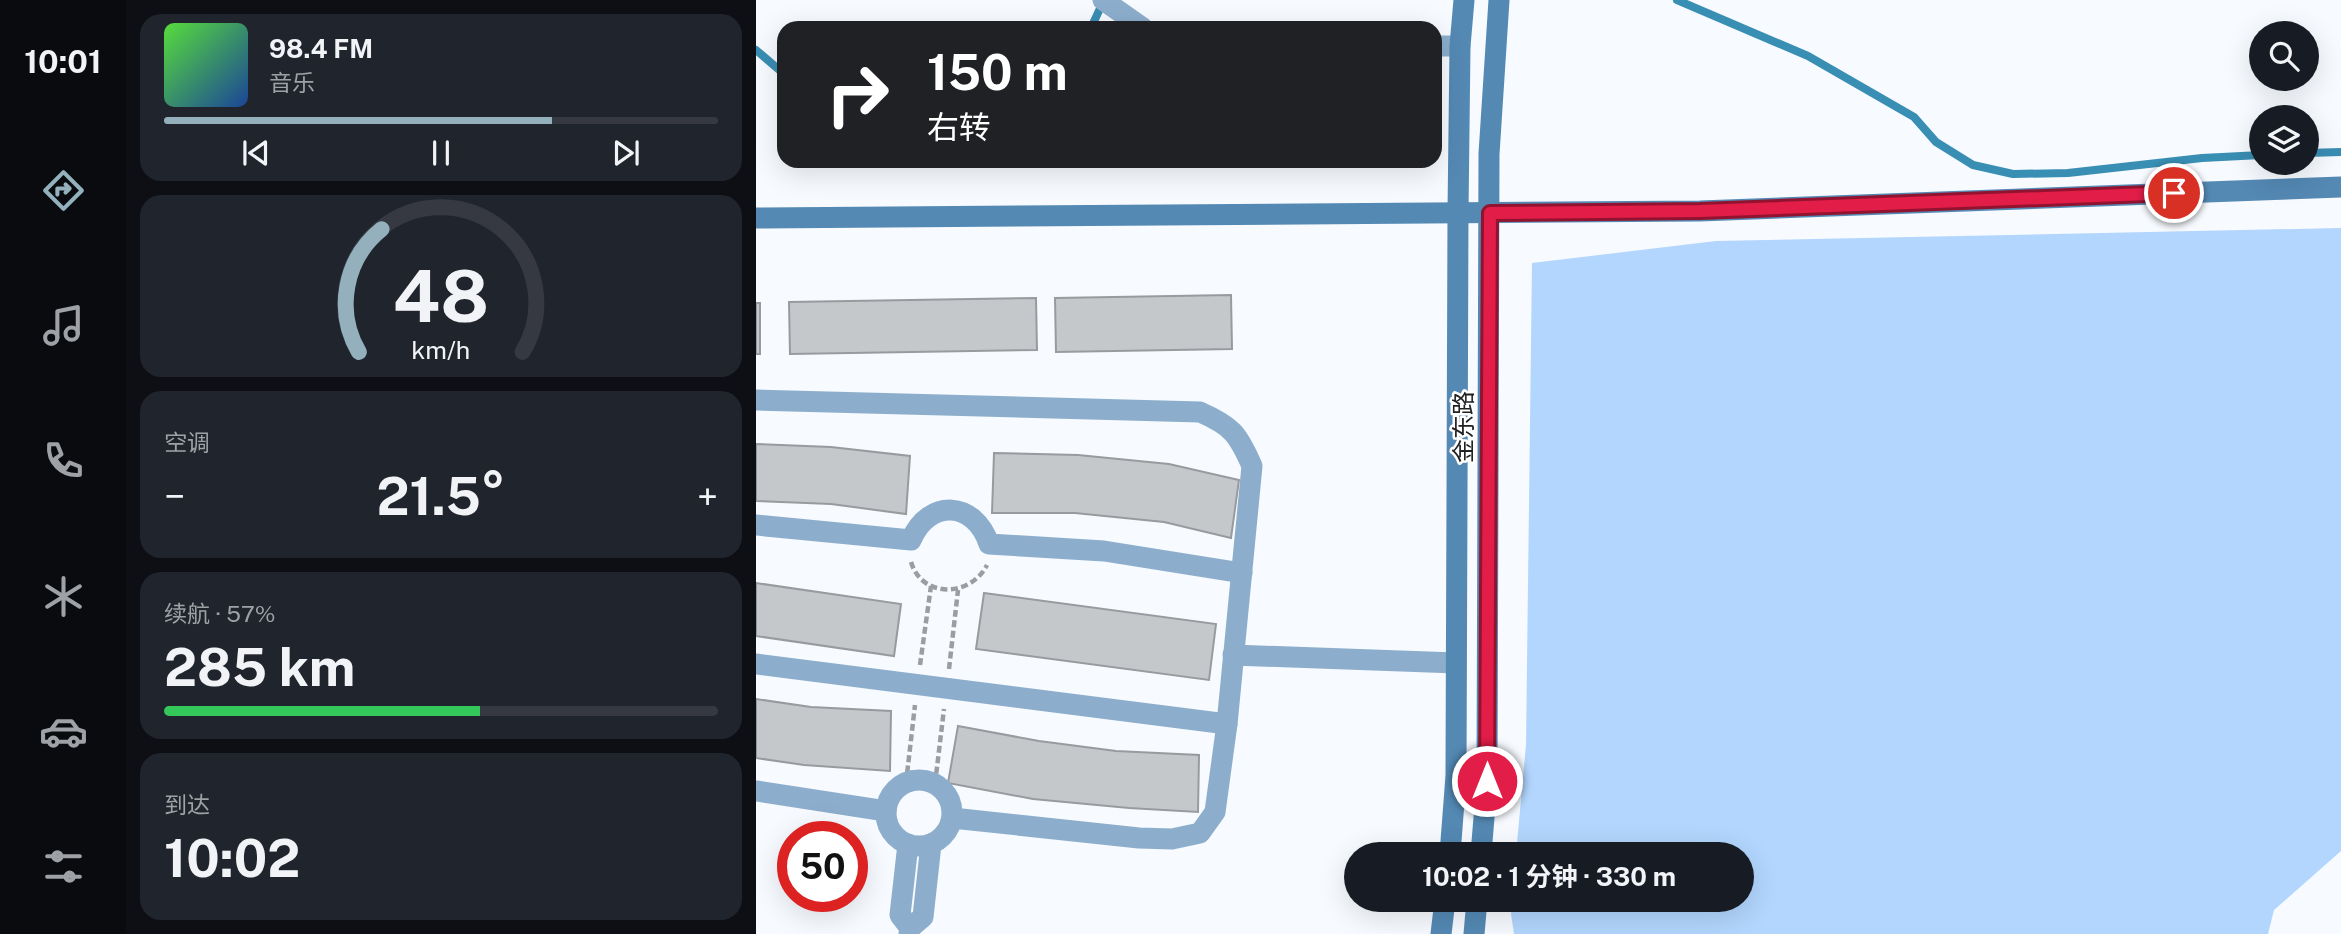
<!DOCTYPE html>
<html lang="zh">
<head>
<meta charset="utf-8">
<style>
  :root { --surface:#171b24; --page:#20242c; --text:#f1f3f6; --muted:#9ea1a6; --line:#363941; --accent:#93b0bc }
  body { margin:0; font-family:"Public Sans","Noto Sans SC",sans-serif; background:var(--page); color:var(--text); height:100vh; display:flex; flex-direction:column; font-size:26px; white-space:nowrap }
  * { box-sizing:border-box; margin:0 }
  p { font-size:23px; color:var(--muted) }
  .icon { flex:none; width:38px; height:38px; fill:none; stroke:currentColor; stroke-width:2; stroke-linecap:round; stroke-linejoin:round }
  .map { position:relative; flex:1; overflow:hidden }
  .details { display:flex; flex-direction:column; gap:14px; padding:14px; background:#0d0f14; width:630px }
  .details>* { flex:none }
  .banner { position:absolute; left:21px; top:21px; width:665px; height:147px; border-radius:21px; box-shadow:0 7px 28px #0002; background:#202124; color:#fff; overflow:hidden }
  .tools { position:absolute; left:1493px; top:21px; display:grid; gap:14px }
  .tools a { display:grid; place-items:center; width:70px; height:70px; border-radius:50%; background:var(--surface); box-shadow:0 7px 28px #0002; font-size:35px }
  .speed { position:absolute; left:21px; top:821px; display:flex; gap:14px; font-size:35px; font-weight:700; text-align:center }
  .speed>* { display:grid; place-content:center; width:91px; height:91px; border-radius:50%; background:var(--surface); box-shadow:0 7px 28px #0002; line-height:1 }
  .speed .limit { border:10px solid #d22; background:#fff; color:#111 }
  .pin { position:absolute; display:grid; place-items:center; width:60px; height:60px; color:#fff; margin:-30px; border:4px solid #fff; border-radius:50%; box-shadow:0 2px 7px #0007 }
  .me { position:absolute; width:77px; margin:-38px; rotate:0deg; stroke-linejoin:round; filter:drop-shadow(0 0 5px #0008) }
  .turn { display:flex; align-items:center; gap:24px; height:147px; padding:0 35px; font-size:32px }
  .turn .icon { width:91px; height:91px; stroke-width:2.5 }
  .turn b { display:block; font-size:49px; line-height:60px }
  .big { font-size:52px; font-weight:700; line-height:1.1 }
  .details .tile { flex:1; display:flex; flex-direction:column; justify-content:center; gap:10px; min-width:0; padding:0 24px; border-radius:21px; background:var(--page) }
  .details .dial { align-items:center; gap:0 }
  .dial svg { height:182px; overflow:visible; fill:none; stroke:var(--line); stroke-width:7; stroke-linecap:round; text-anchor:middle }
  .dial text { fill:var(--text); stroke:none }
  .song { display:flex; align-items:center; gap:21px }
  .cover { width:84px; height:84px; border-radius:10px; background:linear-gradient(135deg,hsl(110 70% 55%),hsl(220 70% 35%)) }
  .played { height:7px; border-radius:4px; background:linear-gradient(90deg,var(--accent) 70%,var(--line) 70%) }
  .keys { display:flex; justify-content:space-around; direction:ltr }
  .heat { display:flex; justify-content:space-between; align-items:center; font-size:38px; direction:ltr }
  .charge { height:10px; border-radius:5px; background:linear-gradient(90deg,#34c759 57%,var(--line) 0) }
  .trip { position:absolute; left:588px; top:842px; width:410px; height:70px; border-radius:35px; background:var(--surface); box-shadow:0 7px 28px #0002; font-weight:700; line-height:70px; text-align:center }
  main { display:flex; flex:1; min-height:0 }
  .dock { display:flex; flex-direction:column; width:126px; justify-content:space-around; align-items:center; background:#090b0e; color:var(--muted) }
  .dock .icon { width:49px; height:49px }
  .dock .active { color:var(--accent) }
  .dock b { font-size:32px; color:var(--text) }
  .map>svg:first-child { display:block }
  .green { fill:#b2d6fe }
  .lines { fill:none; stroke-linecap:round; stroke-linejoin:round }
  .stream { stroke:#398eb3; stroke-width:8 }
  .building { fill:#c5c8cb; stroke:#989b9e; stroke-width:2 }
  .path { stroke:#9b9da0; stroke-width:4.5; stroke-dasharray:7 3.5; stroke-linecap:butt }
  .street { stroke:#8caecc; stroke-width:21 }
  .secondary { stroke:#5489b4; stroke-width:21 }
  .route-casing { stroke:#92132f; stroke-width:18 }
  .route { stroke:#e11d48; stroke-width:12 }
  .labels { text-anchor:middle; dominant-baseline:central; stroke-width:5; stroke-linejoin:round; paint-order:stroke }
  .street-label { font-size:24px; fill:#202123; stroke:#fff }
</style>
</head>
<body>
<main>
<nav class="dock">
<b>10:01</b>
<svg class="icon active" aria-label="directions" viewBox="0 0 24 24"><path d="M12 3l9 9-9 9-9-9zM9 14v-3h6M13 9l2 2-2 2"/></svg>
<svg class="icon" aria-label="music" viewBox="0 0 24 24"><path d="M9 18V5l10-2v13"/><circle cx="6" cy="18" r="3"/><circle cx="16" cy="16" r="3"/></svg>
<svg class="icon" aria-label="phone" viewBox="0 0 24 24"><path d="M5 4h4l2 5-3 2q2 4 5 5l2-3 5 2v4C11 20 4 13 5 4z"/></svg>
<svg class="icon" aria-label="climate" viewBox="0 0 24 24"><path d="M12 3v18M4 7l16 10M4 17L20 7"/></svg>
<svg class="icon" aria-label="car" viewBox="0 0 24 24"><path d="M5 17H2v-5l4-1 3-4h7l3 4 3 1v5h-3M9 17h6M6 11h13"/><circle cx="7" cy="17" r="2"/><circle cx="17" cy="17" r="2"/></svg>
<svg class="icon" aria-label="filters" viewBox="0 0 24 24"><path d="M4 7h16M4 17h16"/><circle cx="9" cy="7" r="2"/><circle cx="15" cy="17" r="2"/></svg>
</nav>
<section class="details">
<div class="tile">
<div class="song"><i class="cover"></i><div><b>98.4 FM</b><p>音乐</p></div></div>
<div class="played"></div>
<div class="keys"><svg class="icon" aria-label="previous" viewBox="0 0 24 24"><path d="M18 5L8 12l10 7zM5 5v14"/></svg><svg class="icon" aria-label="pause" viewBox="0 0 24 24"><path d="M8 5v14M16 5v14"/></svg><svg class="icon" aria-label="next" viewBox="0 0 24 24"><path d="M6 5l10 7-10 7zM19 5v14"/></svg></div>
</div>
<div class="tile dial"><svg viewBox="0 0 100 80">
<path d="M14 69A42 42 0 1 1 86 69"/>
<path d="M14 69A42 42 0 0 1 24 15" stroke="#93b0bc"/>
<text x="50" y="56" font-size="32" font-weight="700">48</text>
<text x="50" y="72" font-size="11">km/h</text>
</svg></div>
<div class="tile"><p>空调</p>
<div class="heat"><a>−</a><b class="big">21.5°</b><a>+</a></div>
</div>
<div class="tile"><p>续航 · 57%</p><b class="big">285 km</b><div class="charge"></div></div>
<div class="tile"><p>到达</p><b class="big">10:02</b></div>
</section>
<div class="map">
<svg width="1585" height="934" viewBox="0 0 1585 934">
  <rect width="100%" height="100%" fill="#f7fafe"/>
  <!-- green -->
  <path class="green" d="M1585,228V851L1518,910L1512,934H758L755,914L756,900H985V854H760L770,745L776,263L960,241Z"/>
  <g class="lines">
    <!-- stream -->
    <g class="stream">
      <path d="M921,0L1052,56L1158,117L1180,142L1217,165L1257,174L1312,173L1446,158L1505,155"/>
      <path d="M335,28L347,2"/>
      <path d="M0,50L28,74"/>
      <path d="M1550,153L1585,152"/>
    </g>
  </g>
  <!-- building -->
  <g class="building">
    <path d="M475,295L476,349L300,352L299,298Z"/>
    <path d="M280,298L281,350L34,354L33,302Z"/>
    <rect x="0" y="303" width="4" height="51"/>
    <path d="M0,444L75,447L154,456L150,514L75,504L0,501Z"/>
    <path d="M238,453L322,455L413,464L483,480L475,538L408,522L319,513H236Z"/>
    <path d="M0,583L145,604L138,656L0,636Z"/>
    <path d="M228,593L460,624L453,680L220,649Z"/>
    <path d="M0,699L55,707L135,711L134,771L48,765L0,758Z"/>
    <path d="M202,726L283,741L360,751L443,755L442,812L373,808L277,799L192,783Z"/>
  </g>
  <g class="lines">
    <!-- path -->
    <g class="path">
      <path d="M155,562C166,599 215,597 231,565"/>
      <path d="M164,665L175,586"/>
      <path d="M193,669L202,590"/>
      <path d="M150,783L159,705"/>
      <path d="M179,784L188,709"/>
    </g>
    <!-- street -->
    <g class="street">
      <path d="M347,0L387,28"/>
      <path d="M679,46H704"/>
      <path d="M0,400L444,412C476,426 482,434 496,466L471,724L459,812L444,833L416,839L383,838L196,818"/>
      <path d="M0,525L155,540C173,498 219,501 233,544L348,551L486,573"/>
      <path d="M477,655L700,663"/>
      <path d="M0,664L471,724"/>
      <circle cx="163" cy="813" r="33"/>
      <path d="M0,791L130,811"/>
      <path d="M152,844L144,915L154,928"/>
      <path d="M153,934L154,928L167,917L175,844"/>
    </g>
    <!-- secondary -->
    <g class="secondary">
      <path d="M0,218L944,211L1585,187"/>
      <path d="M694,854L700,776L702,212L704,46L708,0"/>
      <path d="M725,854L731,781L733,154L743,0"/>
      <path d="M685,934L689,900"/>
      <path d="M718,934L721,900"/>
    </g>
  </g>
  <g class="lines">
    <!-- route casing -->
    <g class="route-casing">
      <path id="route" d="M731,781L734,213L944,211L1418,193"/>
    </g>
    <!-- route -->
    <use href="#route" class="route"/>
  </g>
  <g class="labels">
    <!-- street labels -->
    <g class="street-label">
      <text transform="translate(707 427) rotate(-90)">金东路</text>
    </g>
  </g>
</svg>
<div class="tools">
<a><svg class="icon" aria-label="search" viewBox="0 0 24 24"><circle cx="10" cy="10" r="6"/><path d="M15 15l6 6"/></svg></a>
<a><svg class="icon" aria-label="layers" viewBox="0 0 24 24"><path d="M12 4l9 5-9 5-9-5zM3 14l9 5 9-5"/></svg></a>
</div>
<div class="speed"><div class="limit">50</div></div>
<div class="pin" style="left:1418px;top:193px;background:#d93025"><svg class="icon" aria-label="arrive" viewBox="0 0 24 24"><path d="M6 21V4h12l-3 4 3 4H6"/></svg></div>
<svg class="me" style="left:731px;top:781px" viewBox="-20 -20 40 40"><circle r="17" fill="#e11d48" stroke="#fff" stroke-width="3"/><path d="M0-11L8 9 0 5-8 9z" fill="#fff"/></svg>
<div class="trip">10:02 · 1 分钟 · 330 m</div>
<div class="banner">
<div class="turn"><svg class="icon" aria-label="right" viewBox="0 0 24 24"><path d="M7 20v-9h11M14 6l5 5-5 5"/></svg><div><b>150 m</b>右转</div></div>
</div>
</div>
</main>
</body>
</html>
